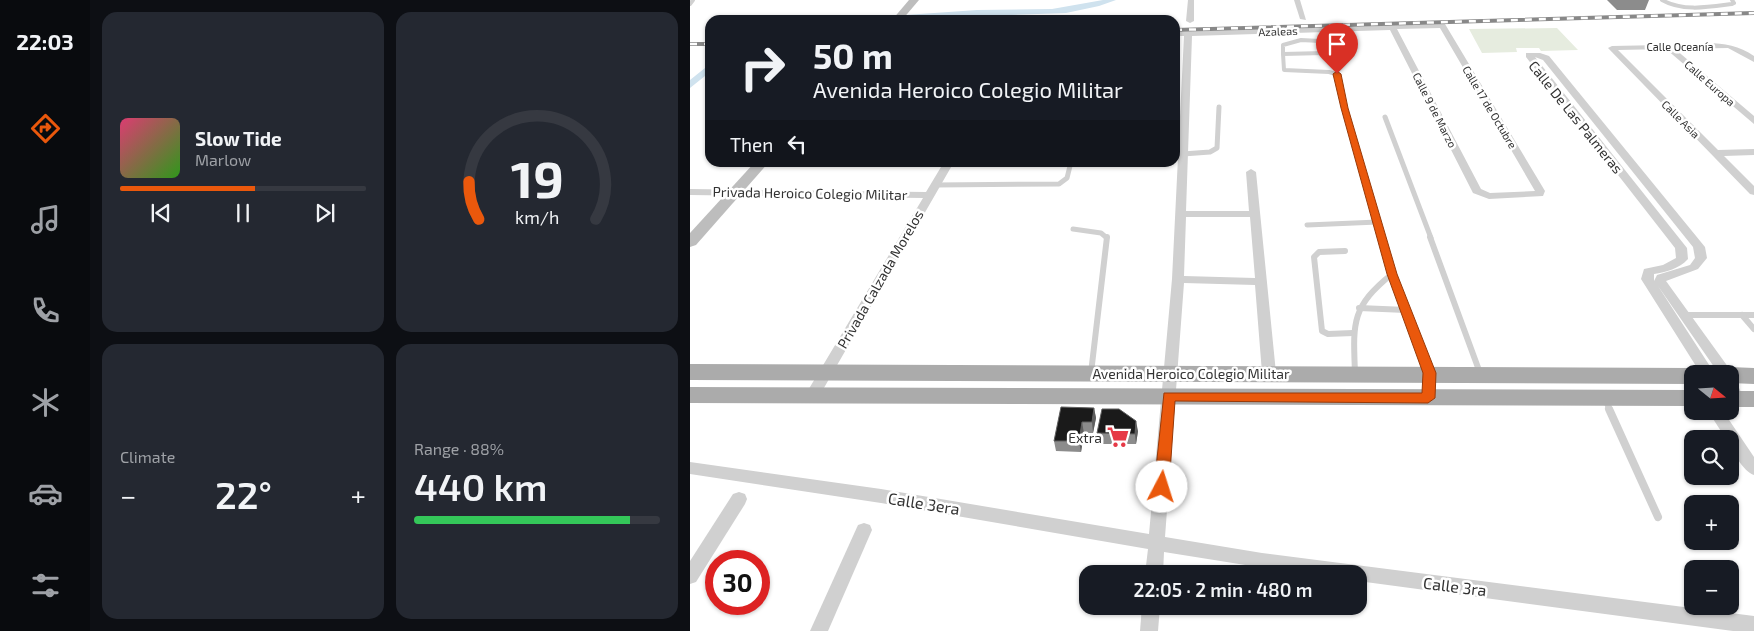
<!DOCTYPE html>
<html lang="en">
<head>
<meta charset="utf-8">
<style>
  :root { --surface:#171b24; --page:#242831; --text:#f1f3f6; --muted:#9ea1a6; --line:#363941; --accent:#ea580c }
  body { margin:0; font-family:"Exo 2",sans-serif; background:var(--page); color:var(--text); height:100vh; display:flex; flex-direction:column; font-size:19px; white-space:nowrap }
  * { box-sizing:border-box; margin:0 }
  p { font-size:16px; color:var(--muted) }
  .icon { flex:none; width:28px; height:28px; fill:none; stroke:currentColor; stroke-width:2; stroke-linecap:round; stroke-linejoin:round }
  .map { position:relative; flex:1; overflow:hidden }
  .panel { display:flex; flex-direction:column; gap:12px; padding:12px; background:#0d0f14; width:600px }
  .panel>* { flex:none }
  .guide { position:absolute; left:15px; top:15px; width:475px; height:152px; border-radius:15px; box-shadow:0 1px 4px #0004; background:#171b24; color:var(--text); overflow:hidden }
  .needle { width:32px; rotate:108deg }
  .tools { position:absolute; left:994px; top:365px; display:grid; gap:10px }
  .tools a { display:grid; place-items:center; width:55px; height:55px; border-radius:10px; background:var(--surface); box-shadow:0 1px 4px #0004; font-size:25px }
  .speed { position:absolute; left:15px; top:550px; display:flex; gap:10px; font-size:25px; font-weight:700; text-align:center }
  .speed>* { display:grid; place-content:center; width:65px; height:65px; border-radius:50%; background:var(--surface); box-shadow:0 1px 4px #0004; line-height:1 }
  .speed .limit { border:8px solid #d22; background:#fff; color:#111 }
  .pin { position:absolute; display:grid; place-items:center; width:42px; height:42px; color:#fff; margin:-51px -21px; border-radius:50% 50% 50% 0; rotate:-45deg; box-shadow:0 0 5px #0007 }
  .pin .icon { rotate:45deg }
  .me { position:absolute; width:55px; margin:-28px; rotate:5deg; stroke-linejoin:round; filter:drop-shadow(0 0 4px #0008) }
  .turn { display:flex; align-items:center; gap:18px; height:105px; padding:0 25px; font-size:22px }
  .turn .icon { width:65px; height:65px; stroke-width:2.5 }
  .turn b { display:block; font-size:35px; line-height:42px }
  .then { display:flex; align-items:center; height:48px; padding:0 25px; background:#0003; gap:10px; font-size:19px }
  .big { font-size:38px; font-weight:600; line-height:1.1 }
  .panel .widget { flex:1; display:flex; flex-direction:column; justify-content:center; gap:8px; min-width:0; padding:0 18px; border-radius:15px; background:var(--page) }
  .panel .dial { align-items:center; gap:0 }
  .dial svg { height:130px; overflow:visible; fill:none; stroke:var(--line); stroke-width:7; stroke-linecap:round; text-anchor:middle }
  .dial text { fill:var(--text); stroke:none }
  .song { display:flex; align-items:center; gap:15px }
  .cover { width:60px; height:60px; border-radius:8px; background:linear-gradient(135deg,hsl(340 70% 55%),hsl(110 70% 35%)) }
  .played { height:5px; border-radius:2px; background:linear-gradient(90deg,var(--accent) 55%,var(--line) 55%) }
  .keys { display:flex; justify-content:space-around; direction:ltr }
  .heat { display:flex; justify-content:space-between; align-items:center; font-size:28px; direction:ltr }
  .charge { height:8px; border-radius:4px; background:linear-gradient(90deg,#34c759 88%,var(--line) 0) }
  .panel .tiles { flex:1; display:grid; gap:12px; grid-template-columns:repeat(2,1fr) }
  .trip { position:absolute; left:389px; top:565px; width:288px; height:50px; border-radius:15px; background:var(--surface); box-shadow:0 1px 4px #0004; font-weight:600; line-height:50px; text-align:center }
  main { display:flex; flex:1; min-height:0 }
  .tabs { display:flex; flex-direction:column; width:90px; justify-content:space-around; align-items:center; background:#090b0e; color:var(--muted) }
  .tabs .icon { width:35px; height:35px }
  .tabs .active { color:var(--accent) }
  .tabs b { font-size:22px; color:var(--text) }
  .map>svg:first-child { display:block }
  .green { fill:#e6ecdf }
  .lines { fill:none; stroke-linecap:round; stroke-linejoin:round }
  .canal { fill:#cfe2ee; fill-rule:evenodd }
  .lane-far3 { stroke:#d0d0d0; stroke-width:4 }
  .lane-far2 { stroke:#d0d0d0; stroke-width:5 }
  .lane-far1 { stroke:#d0d0d0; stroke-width:6 }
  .lane { stroke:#d0d0d0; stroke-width:8 }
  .street { fill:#d0d0d0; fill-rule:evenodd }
  .secondary { fill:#bdbdbd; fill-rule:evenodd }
  .primary { fill:#ababab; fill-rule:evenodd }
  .rail-casing { stroke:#888; stroke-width:4 }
  .rail { stroke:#fff; stroke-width:2.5; stroke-dasharray:7; stroke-linecap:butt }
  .wall { fill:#8c8c8c }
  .shaded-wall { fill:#5f5f5f }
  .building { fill:#1a1a1a; stroke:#5f5f5f }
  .route { fill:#ea580c; stroke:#983908 }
  .labels { text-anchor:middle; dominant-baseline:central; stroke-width:5; stroke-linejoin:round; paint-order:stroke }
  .far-street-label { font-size:11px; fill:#333; stroke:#fff }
  .street-label { font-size:14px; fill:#333; stroke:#fff }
  .poi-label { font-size:14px; fill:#333; stroke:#fff; text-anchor:end }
  .near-street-label { font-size:16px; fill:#333; stroke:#fff }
</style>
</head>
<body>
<main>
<nav class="tabs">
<b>22:03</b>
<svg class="icon active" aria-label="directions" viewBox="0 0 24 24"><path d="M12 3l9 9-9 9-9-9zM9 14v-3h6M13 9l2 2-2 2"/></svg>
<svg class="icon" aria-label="music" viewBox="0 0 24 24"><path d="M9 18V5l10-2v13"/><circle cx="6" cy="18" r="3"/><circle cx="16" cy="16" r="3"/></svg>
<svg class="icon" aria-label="phone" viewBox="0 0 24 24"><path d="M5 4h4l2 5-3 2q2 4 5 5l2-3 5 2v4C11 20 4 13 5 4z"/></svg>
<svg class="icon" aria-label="climate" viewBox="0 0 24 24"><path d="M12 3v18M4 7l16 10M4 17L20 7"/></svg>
<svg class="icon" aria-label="car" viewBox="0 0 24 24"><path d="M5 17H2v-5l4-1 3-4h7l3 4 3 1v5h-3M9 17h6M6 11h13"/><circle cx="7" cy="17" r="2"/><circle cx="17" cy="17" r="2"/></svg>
<svg class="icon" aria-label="filters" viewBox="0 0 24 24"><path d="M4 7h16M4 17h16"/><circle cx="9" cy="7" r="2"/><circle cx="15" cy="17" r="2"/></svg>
</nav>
<section class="panel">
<div class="tiles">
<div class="widget">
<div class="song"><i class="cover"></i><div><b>Slow Tide</b><p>Marlow</p></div></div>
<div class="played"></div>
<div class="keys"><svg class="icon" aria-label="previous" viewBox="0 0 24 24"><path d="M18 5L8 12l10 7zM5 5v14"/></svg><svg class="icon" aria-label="pause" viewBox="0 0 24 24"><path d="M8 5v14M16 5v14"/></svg><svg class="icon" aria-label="next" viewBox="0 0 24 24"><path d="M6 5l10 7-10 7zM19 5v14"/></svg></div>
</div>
<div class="widget dial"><svg viewBox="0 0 100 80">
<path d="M14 69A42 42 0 1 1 86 69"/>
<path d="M14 69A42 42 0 0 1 8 46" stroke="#ea580c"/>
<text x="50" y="56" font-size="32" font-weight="700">19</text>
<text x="50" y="72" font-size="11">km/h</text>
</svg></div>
<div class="widget"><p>Climate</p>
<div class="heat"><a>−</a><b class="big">22°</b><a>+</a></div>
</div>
<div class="widget"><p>Range · 88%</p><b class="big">440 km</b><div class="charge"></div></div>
</div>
</section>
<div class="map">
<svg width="1064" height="631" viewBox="0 0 1064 631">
  <rect width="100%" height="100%" fill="#fff"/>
  <!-- green -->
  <path class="green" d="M867,28L888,50L851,51L849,48H826L827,52L792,53L779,29Z"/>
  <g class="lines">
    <!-- canal -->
    <g class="canal">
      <path d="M413,0H426L409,6L376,13L183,20L187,17L287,10L362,9Z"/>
      <path d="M20,64V72L0,88V80Z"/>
    </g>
    <!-- lane-far3 -->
    <g class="lane-far3">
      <path d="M972,0C993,12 1019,7 1042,4L1044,3L1042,0"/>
      <path d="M0,4L3,0"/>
      <path d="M611,40L630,41L637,51L634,53L593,54V45Z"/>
      <path d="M593,54L594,70L639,72L649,75L653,104"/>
    </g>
    <!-- lane-far2 -->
    <g class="lane-far2">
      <path d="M653,103L692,238"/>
      <path d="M695,117L741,238"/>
      <path d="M493,154L520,152L527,148L529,107"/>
      <path d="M246,185L369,184L377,178L381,162"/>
      <path d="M617,225L688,222"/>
      <path d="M383,229L411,233L417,238"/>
    </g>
    <!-- lane-far1 -->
    <g class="lane-far1">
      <path d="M691,237L702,274L739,373L738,397"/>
      <path d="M740,237L790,373"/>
      <path d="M655,251L629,252L624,257L632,331L638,334L663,333"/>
      <path d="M669,308L716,310"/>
      <path d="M993,315H1064"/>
      <path d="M1052,315L1064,329"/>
      <path d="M401,373L417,237"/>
      <path d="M665,373C663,323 661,307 702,274"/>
      <path d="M915,399L920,410"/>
    </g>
    <!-- lane -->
    <path class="lane" d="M919,409L968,517"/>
    <!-- street -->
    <g class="street">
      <path d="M498,0H504V21L500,23L496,21Z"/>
      <path d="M604,0H610L616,20L610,19Z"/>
      <path d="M755,24L855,191L853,196L799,199L783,193L700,30L502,36L496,211H559L556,172L561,169L566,172L586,373L584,376H574L572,373L565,285L494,283L475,537L572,553L1064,616V631H1043L668,581V574H611L474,552L473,574H455L458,549L191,503L0,474V462L191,489L459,534L482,279L494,36H485V32ZM750,28L845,191L800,193L791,189L707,29ZM496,217H560L565,278L494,276Z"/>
      <path d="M976,43L980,45C1010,44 1039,38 1064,56V62L1038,48L985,49L1064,116V124L976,49L928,50L1028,150L1064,149V155L1034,156L1064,186V195L1060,194L918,48L922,46L972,45Z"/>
      <path d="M836,53H850L859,56L1015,247L1017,258L1008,269L976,281L1041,371L1043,374L1041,377L1045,379L1054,399L1052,403H1042L1040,399V374H1029L968,286L1025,374H1011L951,279L954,269L973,265L986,258L985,248L836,57ZM845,57L853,60L1003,247L1005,258L1000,265L967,275L964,281V274C976,272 989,269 998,259L997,248Z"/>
      <path d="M254,162H264L127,400H117L115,396L117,392L233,198L0,195V189L236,192Z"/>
      <path d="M1018,411H1033L1064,457V475C1054,472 1040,450 1040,439H1036Z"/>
      <path d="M49,492L55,494L57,499L55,504L6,582L0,584V561L43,494Z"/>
      <path d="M174,523L180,525L182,530L138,631H120L168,525Z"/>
      <path d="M452,606H470L468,631H450Z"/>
    </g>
    <!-- secondary -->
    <g class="secondary">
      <path d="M219,0H229L212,20H202Z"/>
      <path d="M65,162H79L6,245L0,247V233Z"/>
    </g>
    <!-- primary -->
    <g class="primary">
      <path d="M0,364L1002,368L1010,370L1012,374H1002V384L0,380Z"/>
      <path d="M1040,367L1064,368V384L1040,383V374H1030L1032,370Z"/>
      <path d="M0,387L1002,390V406L0,403Z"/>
      <rect x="1040" y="391" width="24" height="16"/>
    </g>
    <!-- rail casing -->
    <g class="rail-casing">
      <g id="rail">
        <path d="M485,30L1064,13"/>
        <path d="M0,44H20"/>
      </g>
    </g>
    <!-- rail -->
    <use href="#rail" class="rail"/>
  </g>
  <!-- wall -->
  <g class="wall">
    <path d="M917,0H959L955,10H927Z"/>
    <path d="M404,408L406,418L403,433H394L391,452L366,451L364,441Z"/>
    <path d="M448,431L446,444H409L407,433Z"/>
  </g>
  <!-- shaded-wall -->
  <g class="shaded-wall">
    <path d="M404,408L406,418L403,433L402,422Z"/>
    <path d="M446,421L448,431L446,444L445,434Z"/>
    <path d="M392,422L394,433L391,452L389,441Z"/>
  </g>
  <!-- building -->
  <g class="building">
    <path d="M371,407L404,408L402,422H392L389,441H364Z"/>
    <path d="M412,409H429L446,421L445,434L407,433Z"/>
  </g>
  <!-- route -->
  <path class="route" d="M647,71L651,74L658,108L707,274L746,373L745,398L738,403L485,401L479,487L477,491H466L464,487L474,393H732L733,373L697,274L651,108L643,74Z"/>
  <!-- icons -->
  <defs>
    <g id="supermarket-bare" transform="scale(1.725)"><path d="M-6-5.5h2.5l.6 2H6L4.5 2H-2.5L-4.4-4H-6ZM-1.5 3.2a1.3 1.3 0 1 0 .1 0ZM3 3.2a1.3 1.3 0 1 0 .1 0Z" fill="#e63946" stroke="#fff" stroke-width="2.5" paint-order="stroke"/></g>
  </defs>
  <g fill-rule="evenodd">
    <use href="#supermarket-bare" x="428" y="437"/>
  </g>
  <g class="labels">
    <!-- far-street labels -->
    <g class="far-street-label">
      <text transform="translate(588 31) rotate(-2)">Azaleas</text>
      <text x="990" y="46">Calle Oceanía</text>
      <text transform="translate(1020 83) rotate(41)">Calle Europa</text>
      <text transform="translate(800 107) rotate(59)">Calle 17 de Octubre</text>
      <text transform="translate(745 110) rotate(63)">Calle 9 de Marzo</text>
      <text transform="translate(991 119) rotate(45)">Calle Asia</text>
    </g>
    <!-- street labels -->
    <g class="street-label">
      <text transform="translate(886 117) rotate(51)">Calle De Las Palmeras</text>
      <text transform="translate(120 193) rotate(1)">Privada Heroico Colegio Militar</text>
      <text transform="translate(190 279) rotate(-60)">Privada Calzada Morelos</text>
      <text x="501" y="373">Avenida Heroico Colegio Militar</text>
    </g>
    <!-- poi labels -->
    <g class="poi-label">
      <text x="412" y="437">Extra</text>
    </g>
    <!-- near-street labels -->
    <g class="near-street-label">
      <text transform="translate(234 503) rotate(9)">Calle 3era</text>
      <text transform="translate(765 586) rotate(7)">Calle 3ra</text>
    </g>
  </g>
</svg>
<div class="tools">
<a><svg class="needle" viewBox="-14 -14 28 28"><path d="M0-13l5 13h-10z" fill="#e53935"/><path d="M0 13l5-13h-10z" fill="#9ea1a6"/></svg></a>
<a><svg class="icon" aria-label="search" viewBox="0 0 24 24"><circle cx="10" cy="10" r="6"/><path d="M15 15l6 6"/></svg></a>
<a>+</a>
<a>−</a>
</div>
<div class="speed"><div class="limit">30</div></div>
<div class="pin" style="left:647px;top:74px;background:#d93025"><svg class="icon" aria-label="arrive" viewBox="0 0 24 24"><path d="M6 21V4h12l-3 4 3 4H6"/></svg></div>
<svg class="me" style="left:472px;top:487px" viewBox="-20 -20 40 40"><circle r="19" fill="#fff"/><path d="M0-13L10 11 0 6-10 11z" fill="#ea580c"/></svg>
<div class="trip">22:05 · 2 min · 480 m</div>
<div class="guide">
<div class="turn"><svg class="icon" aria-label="right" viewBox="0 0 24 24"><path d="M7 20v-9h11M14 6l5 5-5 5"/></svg><div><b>50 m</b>Avenida Heroico Colegio Militar</div></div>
<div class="then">Then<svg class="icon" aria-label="left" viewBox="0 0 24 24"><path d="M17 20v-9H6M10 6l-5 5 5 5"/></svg></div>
</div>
</div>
</main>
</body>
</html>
